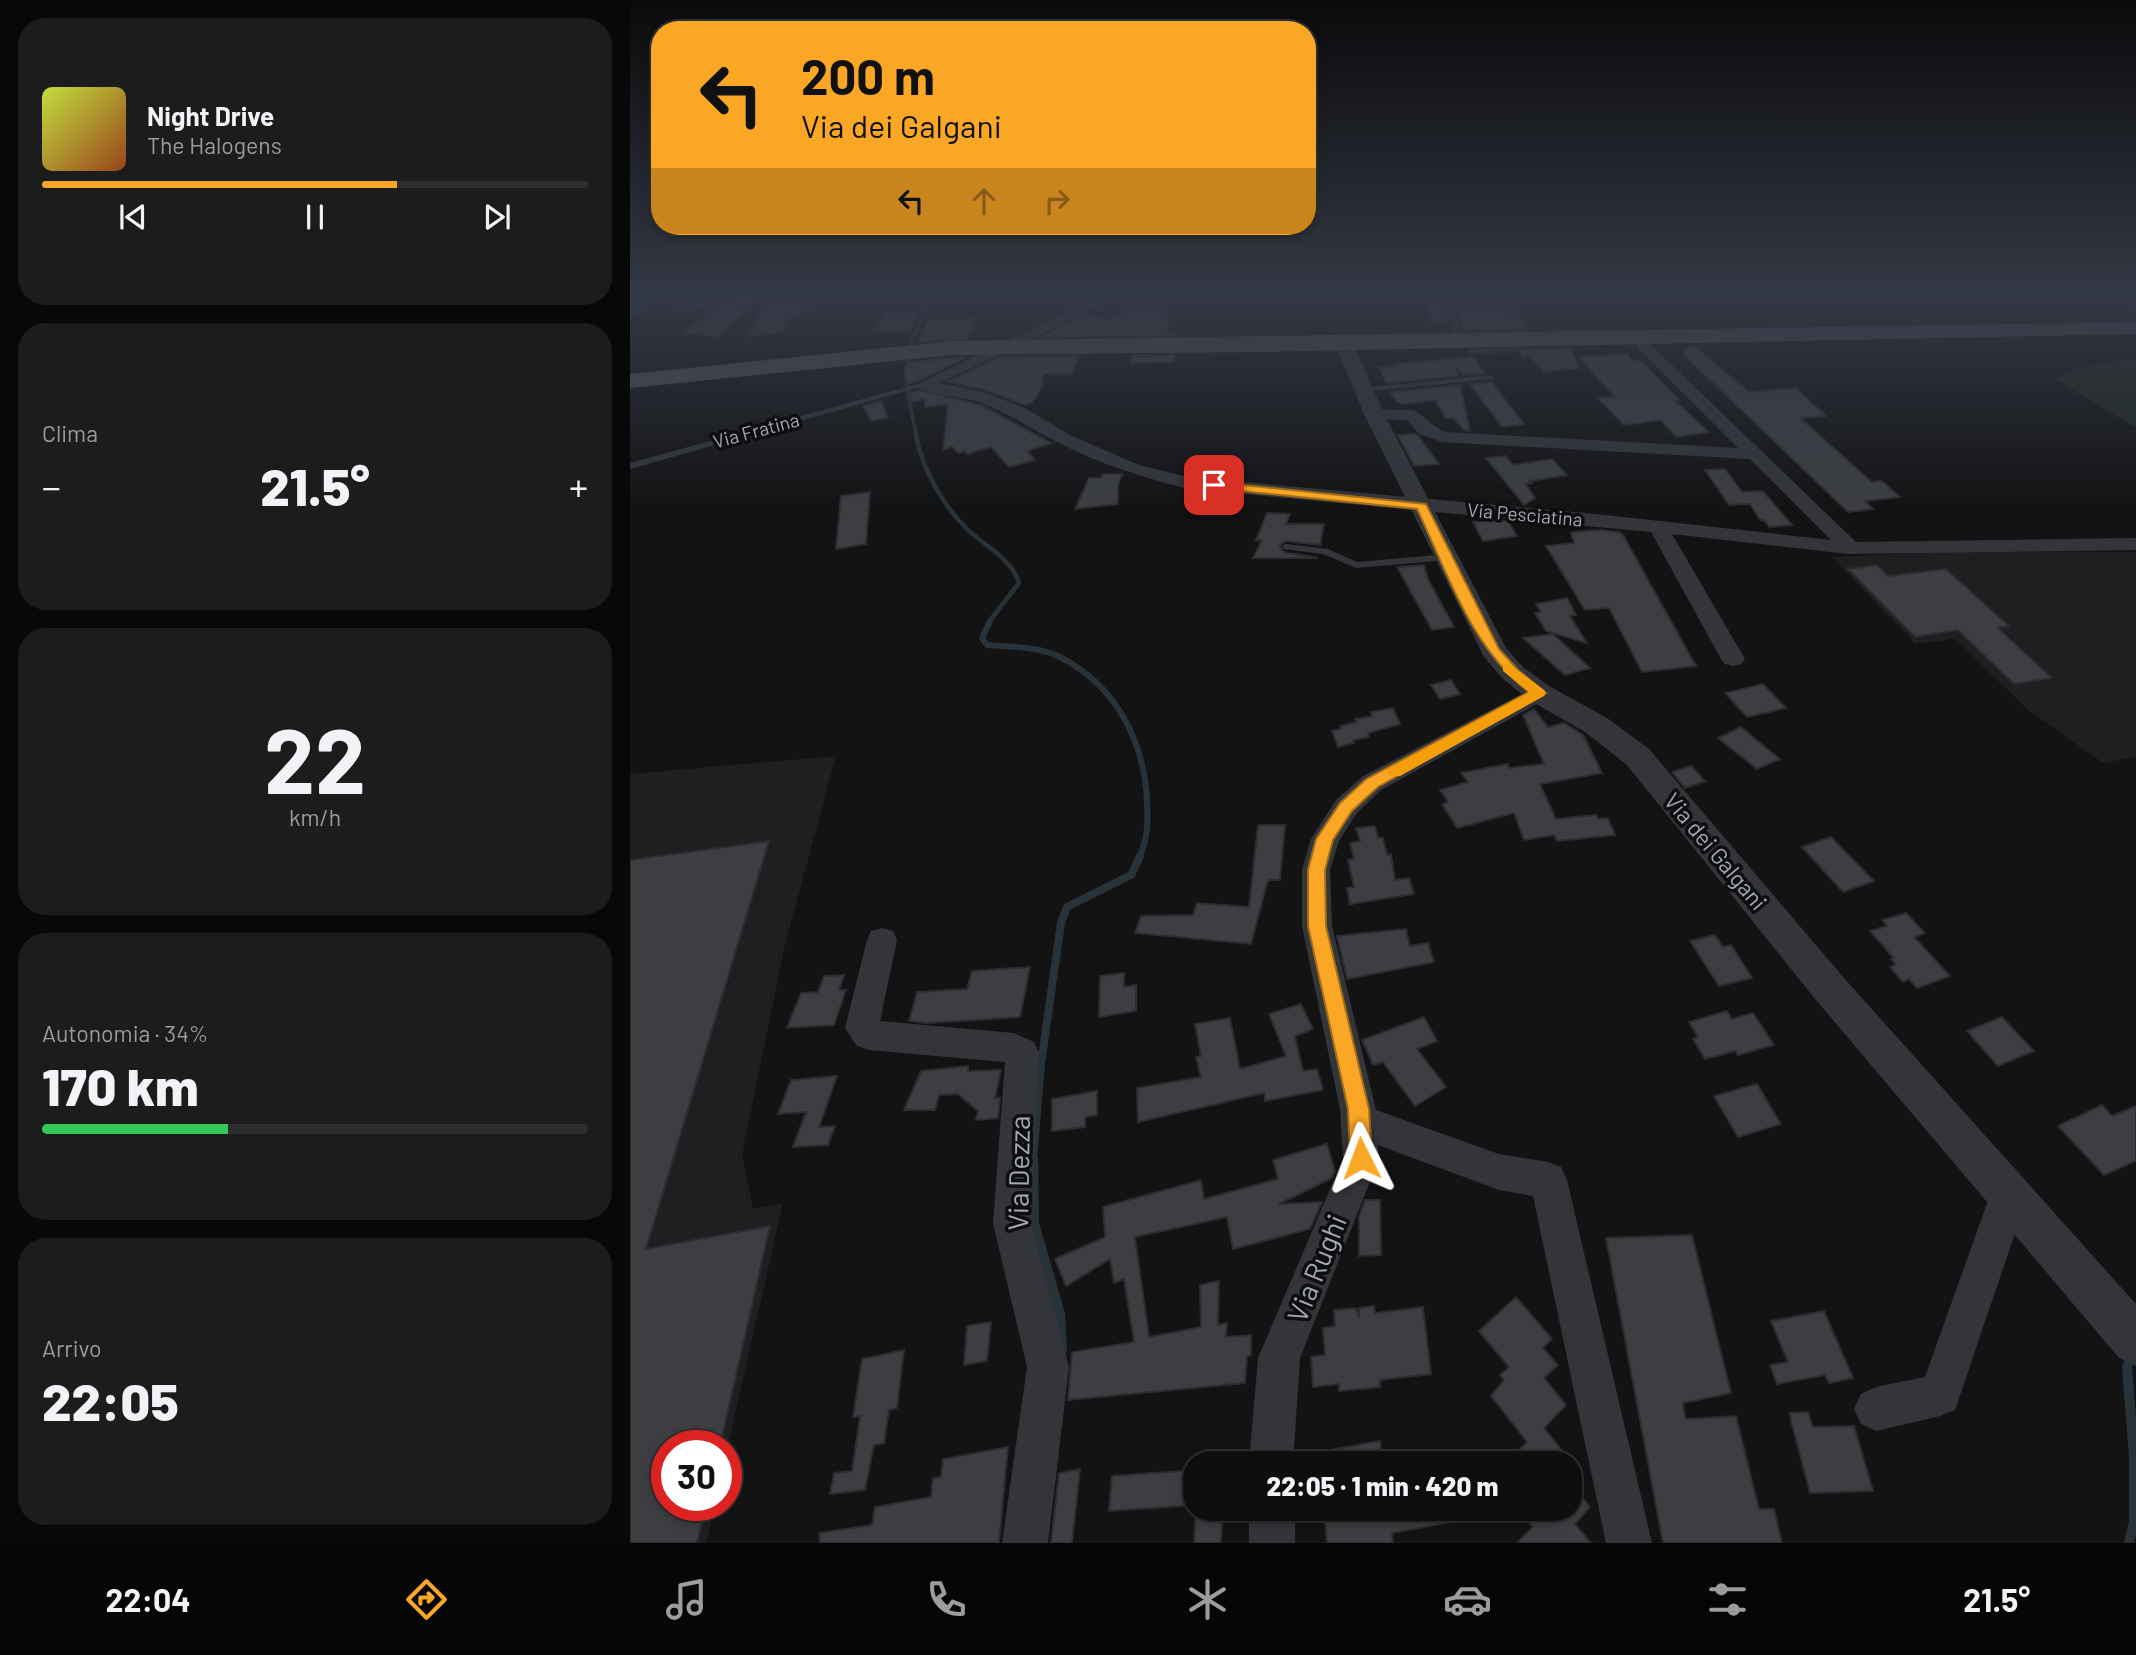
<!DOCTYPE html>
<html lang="it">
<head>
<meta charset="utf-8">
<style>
  :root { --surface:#0e0e0f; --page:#1c1c1d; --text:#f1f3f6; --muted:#9b9c9e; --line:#2e2e2f; --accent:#faa725 }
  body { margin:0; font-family:Barlow,sans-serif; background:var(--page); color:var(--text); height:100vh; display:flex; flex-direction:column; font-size:26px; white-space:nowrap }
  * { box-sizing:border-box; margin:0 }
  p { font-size:23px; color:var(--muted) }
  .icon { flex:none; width:38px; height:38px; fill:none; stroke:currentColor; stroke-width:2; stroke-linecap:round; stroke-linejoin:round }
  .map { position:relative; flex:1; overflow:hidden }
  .panel { display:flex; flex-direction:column; gap:18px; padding:18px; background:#080808; width:630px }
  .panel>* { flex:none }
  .hud { position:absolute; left:21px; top:21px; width:665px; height:214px; border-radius:28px; box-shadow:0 4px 10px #0003,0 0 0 2px var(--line); background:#faa725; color:#111; overflow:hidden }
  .speed { position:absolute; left:21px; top:1430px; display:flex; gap:14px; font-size:35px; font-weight:700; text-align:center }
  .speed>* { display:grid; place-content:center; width:91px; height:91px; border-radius:50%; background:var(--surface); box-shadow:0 4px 10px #0003,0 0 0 2px var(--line); line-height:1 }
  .speed .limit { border:10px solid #d22; background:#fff; color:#111 }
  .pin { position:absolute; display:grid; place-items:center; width:60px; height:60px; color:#fff; margin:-30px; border-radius:14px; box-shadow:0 4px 10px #0006 }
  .me { position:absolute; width:77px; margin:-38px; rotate:357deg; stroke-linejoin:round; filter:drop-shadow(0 0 5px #0008) }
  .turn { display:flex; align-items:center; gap:24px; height:147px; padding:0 35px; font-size:32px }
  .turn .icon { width:91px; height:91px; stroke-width:2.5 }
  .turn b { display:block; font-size:49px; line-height:60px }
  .lanes { display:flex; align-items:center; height:66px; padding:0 35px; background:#0003; justify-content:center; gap:35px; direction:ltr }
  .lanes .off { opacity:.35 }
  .big { font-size:52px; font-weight:800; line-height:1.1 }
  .panel .card { flex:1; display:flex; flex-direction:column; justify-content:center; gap:10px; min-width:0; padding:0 24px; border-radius:28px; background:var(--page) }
  .panel .dial { align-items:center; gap:0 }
  .dial b { font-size:91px; line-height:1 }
  .song { display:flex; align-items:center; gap:21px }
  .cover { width:84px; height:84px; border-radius:10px; background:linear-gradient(135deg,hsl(70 70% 55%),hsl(20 70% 35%)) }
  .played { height:7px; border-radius:4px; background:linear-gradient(90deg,var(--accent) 65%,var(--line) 65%) }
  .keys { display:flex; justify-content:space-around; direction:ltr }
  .heat { display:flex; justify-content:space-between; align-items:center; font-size:38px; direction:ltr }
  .charge { height:10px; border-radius:5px; background:linear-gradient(90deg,#34c759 34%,var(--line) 0) }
  .trip { position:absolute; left:553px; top:1451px; width:399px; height:70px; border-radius:28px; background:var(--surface); box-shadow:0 4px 10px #0003,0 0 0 2px var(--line); font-weight:800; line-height:70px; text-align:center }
  .tabs { display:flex; height:112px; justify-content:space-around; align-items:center; background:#060606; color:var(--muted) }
  .tabs .icon { width:49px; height:49px }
  .tabs .selected { color:var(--accent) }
  .tabs b { font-size:32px; color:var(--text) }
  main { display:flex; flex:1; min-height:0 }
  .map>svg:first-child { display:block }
  .built { fill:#1f1f22 }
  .green { fill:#1f271f }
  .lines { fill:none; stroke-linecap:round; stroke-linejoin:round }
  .stream-far4 { stroke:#283239; stroke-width:3.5 }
  .stream-far3 { stroke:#283239; stroke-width:4.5 }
  .stream-far2 { stroke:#283239; stroke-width:6 }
  .stream-far1 { stroke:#283239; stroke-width:8 }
  .stream { stroke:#283239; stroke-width:10 }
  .building { fill:#3c3e42; stroke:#2d2d31; stroke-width:2 }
  .service { fill:#33353a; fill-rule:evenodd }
  .minor { fill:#33353a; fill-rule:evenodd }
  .tertiary { fill:#33353a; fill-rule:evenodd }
  .primary { fill:#4f5259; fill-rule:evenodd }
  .route { fill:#faa725; stroke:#a26d18; stroke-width:2 }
  .slow { fill:#f59e0b }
  .labels { text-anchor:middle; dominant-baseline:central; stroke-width:7; stroke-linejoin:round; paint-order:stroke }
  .far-street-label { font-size:19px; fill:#a3aab6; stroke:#0e0e0f }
  .street-label { font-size:23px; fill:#a3aab6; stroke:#0e0e0f }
  .near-street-label { font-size:28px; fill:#a3aab6; stroke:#0e0e0f }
</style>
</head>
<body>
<main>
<section class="panel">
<div class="card">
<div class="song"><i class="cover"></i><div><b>Night Drive</b><p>The Halogens</p></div></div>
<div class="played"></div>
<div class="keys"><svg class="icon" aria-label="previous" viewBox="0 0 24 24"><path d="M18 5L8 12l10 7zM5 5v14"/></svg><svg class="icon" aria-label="pause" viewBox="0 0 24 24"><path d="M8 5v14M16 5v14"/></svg><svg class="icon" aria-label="next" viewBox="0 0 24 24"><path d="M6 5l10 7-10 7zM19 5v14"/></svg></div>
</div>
<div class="card"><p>Clima</p>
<div class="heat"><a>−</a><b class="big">21.5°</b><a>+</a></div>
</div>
<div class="card dial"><b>22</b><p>km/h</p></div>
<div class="card"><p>Autonomia · 34%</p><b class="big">170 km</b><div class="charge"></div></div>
<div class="card"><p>Arrivo</p><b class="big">22:05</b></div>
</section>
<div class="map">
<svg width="1506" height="1543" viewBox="0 0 1506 1543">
  <rect width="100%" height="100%" fill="#131314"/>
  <!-- built -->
  <g class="built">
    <path d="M1326,551L1506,552V757L1473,763L1398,710L1325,639L1285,644L1202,557Z"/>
    <path d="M206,756L155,945L112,1154L123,1209L153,1203L96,1454V1446H37V1505H85L76,1543H0V774Z"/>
  </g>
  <!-- green -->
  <path class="green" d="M1501,358L1506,361V428L1425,379L1439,370Z"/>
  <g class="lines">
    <!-- stream-far4 -->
    <path class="stream-far4" d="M287,438C276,386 267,363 294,314L289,293"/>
    <!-- stream-far3 -->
    <path class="stream-far3" d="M286,436C293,470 313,506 338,530C355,546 383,560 389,583L358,623"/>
    <!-- stream-far2 -->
    <path class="stream-far2" d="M360,621L352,638L357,645C381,647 408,646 430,657C486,686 514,740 517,801C518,822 518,838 509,858"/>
    <!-- stream-far1 -->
    <path class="stream-far1" d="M403,1159L411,1064L431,923L437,907L501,875L510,856"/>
    <!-- stream -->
    <g class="stream">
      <path d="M403,1157L404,1223L430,1314L432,1350"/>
      <path d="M1499,1543L1504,1521V1456L1497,1367L1506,1344"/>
    </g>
  </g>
  <!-- building -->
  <g class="building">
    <path d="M115,293H121L122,305L88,336L54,334L83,308L44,312L47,305L105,300Z"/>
    <path d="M135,299H186L166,318H158L153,332L119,336Z"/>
    <path d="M813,299L818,321L801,322L795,300Z"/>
    <path d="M505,304L539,311L537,333L549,335L411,337L458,314L477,320Z"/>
    <path d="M886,308L897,329L833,330L828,311L872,310L877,316L876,313Z"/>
    <path d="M257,313H286L280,332L243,331Z"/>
    <path d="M347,318L338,338L288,342L298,320Z"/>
    <path d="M1060,346H1064L1119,392L1166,388L1196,416L1170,418L1242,482L1252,481L1270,497L1235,501L1243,509L1218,512L1053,354Z"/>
    <path d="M940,348L949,368L914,372L899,356L892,357L890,351L840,353L839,350Z"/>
    <path d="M997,354L1001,359L1012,362L1050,401H1045L1079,432L1046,437L1031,420L994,425L968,398L985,397L949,357Z"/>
    <path d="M545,355L543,362L500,363L502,356Z"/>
    <path d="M449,356L441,374H413L412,387L403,402L396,405L355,390L318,382L369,357Z"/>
    <path d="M337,357L288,381L277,384L274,369L278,362Z"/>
    <path d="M843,357L855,373L833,375L826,366L828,376L757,383L749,368L765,366L763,364Z"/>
    <path d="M862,382L866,388L894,424L872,427L840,384Z"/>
    <path d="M830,385L840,431L834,430L824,418H816L805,400L772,404L766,401L761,392Z"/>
    <path d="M289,390L351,405L421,443L397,451L405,460L379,467L361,447L337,454L335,451L329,453L322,447L313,450L318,404L295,407V399L281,402L279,393Z"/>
    <path d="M252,401L258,418L241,421L233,406Z"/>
    <path d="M785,434L788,436L809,464L784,466L768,435Z"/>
    <path d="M876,456L883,465L922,459L937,475L900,481L902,483L896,484L905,498L894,505L856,458Z"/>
    <path d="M1095,469L1112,492L1133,491L1162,525L1139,527L1134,520H1130L1120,504L1099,505L1075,470Z"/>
    <path d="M473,474H492L488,485V504L445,509L459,478H471Z"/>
    <path d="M240,492L236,544L206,549L211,496Z"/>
    <path d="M637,513L660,514L656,524H694L690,545L656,541L650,545L653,552L688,558H623L632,540H626Z"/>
    <path d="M863,520L878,521L887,536L853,541L843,522Z"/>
    <path d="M969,530L989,532L993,535L1066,666L1012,672L979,608L955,610L916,546L944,543L941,533L944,532Z"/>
    <path d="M794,565L798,579L824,627L802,630L767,567Z"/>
    <path d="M1247,565L1258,576L1316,569L1379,626L1368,628L1422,678L1384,684L1328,630L1285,637L1218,569Z"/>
    <path d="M937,598L946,615L940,616L957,643L916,631L905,613L911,612L906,604Z"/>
    <path d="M923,634L960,668L935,675L893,638Z"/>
    <path d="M821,680L830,694L810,699L801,685Z"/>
    <path d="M1133,684L1156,708L1117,717L1095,693Z"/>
    <path d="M763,708L770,724L738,733L739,737L723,740L724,743L708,747L702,731L711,729L710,726L727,722L725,719L742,716L741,712Z"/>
    <path d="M904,709L918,727L934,723L953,735L972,773L910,784L926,819L966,815L968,819L978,818L985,835L927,841L924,835L894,840L884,813L827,828L812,804L818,802L810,790L838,782L831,773L878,764L879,768L914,764L893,715Z"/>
    <path d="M1111,727L1130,743L1150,759L1127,769L1088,738Z"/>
    <path d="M1061,766L1075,781L1055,788L1042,772Z"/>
    <path d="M628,825H655L650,880H638L621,944L505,933L511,916L563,915L567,903L619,907Z"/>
    <path d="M745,826L748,838H753L757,855L761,854L765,880L779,878L784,894L720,904L717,888L724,887L718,860L724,859L720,843L730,841L726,828Z"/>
    <path d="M1201,837L1244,881L1213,892L1172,847Z"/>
    <path d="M139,841L16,1249L140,1226L90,1446H37V1505H76L67,1543H0V860Z"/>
    <path d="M1276,913L1295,933L1284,937L1320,976L1287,988L1279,979L1273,982L1260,967L1266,965L1261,959L1264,958L1240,931L1257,926L1252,920Z"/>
    <path d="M776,929L780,946L798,943L804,962L717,979L707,936Z"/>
    <path d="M1085,935L1093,947L1101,945L1122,978L1089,986L1060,941Z"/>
    <path d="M400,967L390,1017L298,1023L279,1021L287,992L337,989L342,971Z"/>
    <path d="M494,973V987L506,985V1011L469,1017L470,976Z"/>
    <path d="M214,975L209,990H216L204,1025L157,1028L171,993L188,992L194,976Z"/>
    <path d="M671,1004L683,1029L665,1036L673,1071L687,1069L693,1090L635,1101L634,1093L508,1122L507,1088L571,1077L566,1057L571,1056L565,1024L600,1018L610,1069L656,1056L639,1014Z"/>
    <path d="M1097,1011L1102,1019L1123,1013L1144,1045L1108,1055L1105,1051L1075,1059L1063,1039L1068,1037L1059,1022Z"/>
    <path d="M794,1017L807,1041L787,1049L816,1087L785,1106L753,1062L743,1065L732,1040Z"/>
    <path d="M1372,1017L1404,1051L1368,1066L1337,1031Z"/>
    <path d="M338,1066V1071L371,1070L365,1098H370L368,1118L346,1120L348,1111L328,1094L309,1095L305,1110H274L291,1071Z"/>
    <path d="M207,1076L189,1127L205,1126L198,1145L163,1147L176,1112L148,1114L161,1080Z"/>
    <path d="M1127,1084L1151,1124L1108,1137L1084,1096Z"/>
    <path d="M467,1091V1115L455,1117V1127L422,1131V1099Z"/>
    <path d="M1472,1105L1482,1116L1506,1106V1161L1474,1175L1428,1126Z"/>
    <path d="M697,1144L705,1171L702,1178L649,1204L692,1202L680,1229L603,1249L597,1217L505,1237L519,1337L571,1327L570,1285L589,1281L588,1325L597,1323L596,1337L621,1335V1355L617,1356L615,1383L438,1400L442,1352L504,1342L494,1279L484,1283L480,1259L436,1286L425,1259L475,1237L473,1207L571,1180L574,1199L648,1179L643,1160Z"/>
    <path d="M735,1200H750L751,1255L729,1256V1217Z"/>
    <path d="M1062,1235L1101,1393L1053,1403L1055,1419L1106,1416L1129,1509H1144L1152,1543H1033L976,1238Z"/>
    <path d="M886,1297L922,1339L913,1348L928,1365L914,1378L936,1405L914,1428L942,1463H877L897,1442L861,1396L874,1380L870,1375L879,1367L849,1331Z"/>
    <path d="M744,1306L745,1313L793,1307L801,1374L750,1380V1387L709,1391V1384L683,1387L681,1357L695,1355L693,1328L705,1326L704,1310L726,1308L729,1318V1308Z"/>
    <path d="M1194,1311L1223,1378L1199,1383L1195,1375L1147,1384L1140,1365L1158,1362L1141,1321Z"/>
    <path d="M361,1322L357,1361L334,1365L337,1326Z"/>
    <path d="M274,1350L267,1408L259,1410L254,1443L244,1445L235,1490L200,1494L204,1473L222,1471L230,1416L223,1417L232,1359Z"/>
    <path d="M1178,1412L1183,1427L1224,1426L1243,1491L1180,1493L1159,1413Z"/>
    <path d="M750,1441L753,1463H678V1454Z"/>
    <path d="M378,1447L369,1543H190L189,1533L242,1525L245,1507L301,1497L303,1478L311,1477L313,1459Z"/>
    <path d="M450,1469L442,1543H421L429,1473Z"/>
    <path d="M565,1470V1505L479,1511L482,1476Z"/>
    <path d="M940,1482L960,1507L945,1524L961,1543H887L903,1527L896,1519L906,1508H940Z"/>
    <path d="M566,1508H593L591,1543H564Z"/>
    <path d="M694,1508H847L848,1517L762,1533L763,1543H697Z"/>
  </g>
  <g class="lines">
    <!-- service -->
    <g class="service">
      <path d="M829,293H840L822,299L832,341L829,343L826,341L816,302L817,297Z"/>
      <path d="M1481,293H1489L1506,303V308Z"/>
      <path d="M860,375L864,377L863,379L733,392L729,390L733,388Z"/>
      <path d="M291,383L298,385L0,469V463Z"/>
      <path d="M656,544L698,549L727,562L817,554L822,557L817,560L726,568L693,554L653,549V545Z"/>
    </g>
    <!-- minor -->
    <g class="minor">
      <path d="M58,293H112L105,297L6,306L0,303L1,299L6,298Z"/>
      <path d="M477,293H496L310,383L354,392L395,408L440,435L509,465L558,477L966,514L1201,540L1120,459L812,442L789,434L777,420L744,419L736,414L744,409L782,410C793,413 801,426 815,432L1108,448L1006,346L1009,343H1019L1226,542L1506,538V550L1218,554L1042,534L1115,659L1111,664L1103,666L1095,664L1091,659L1021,532L558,489C513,477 469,464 427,442C402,429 379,414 352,403C336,396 296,396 286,385Z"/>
      <path d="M909,685L918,688L921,693L918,698L751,790L726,814L709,841L700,870L702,926L746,1110L869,1154L918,1162L931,1167L937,1180L1022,1543H976L903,1196L869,1190L748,1145L749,1159L670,1358L663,1463H619L628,1358L713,1159L710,1109L672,926V870L681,839L706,800L733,776Z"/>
      <path d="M252,928L263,931L267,940L250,1021L384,1033L404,1042L409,1053L401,1223L439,1367L418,1543H372L397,1367L363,1223L375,1062L238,1050L226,1045L215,1028L237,940L241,931Z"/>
      <path d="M1379,1176L1392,1182L1398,1195L1325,1410L1310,1416L1246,1431L1231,1424L1224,1409L1231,1394L1246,1387L1295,1377L1360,1195L1366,1182Z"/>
      <rect x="619" y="1508" width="46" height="35"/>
    </g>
    <!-- tertiary -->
    <g class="tertiary">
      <path d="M4,293H20L6,317L0,318V299Z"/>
      <path d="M714,338L723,343L754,414L876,648L893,667L919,686L977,718L1019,749L1214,978L1506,1304V1366L1489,1358L1186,1000L997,765L955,732L899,700L873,679L854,657L734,414L705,343Z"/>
    </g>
    <!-- primary -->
    <path class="primary" d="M1506,322V334L624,352L322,355L0,388V374L322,341Z"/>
  </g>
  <!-- sky -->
  <linearGradient id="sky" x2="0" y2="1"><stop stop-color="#0a0a0b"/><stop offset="0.58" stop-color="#333945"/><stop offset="1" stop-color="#333945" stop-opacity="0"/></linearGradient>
  <rect width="1506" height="509" fill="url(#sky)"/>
  <!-- route -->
  <path class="route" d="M584,482L796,504L869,649L888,670L916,693L748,787L722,811L703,840L695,870L696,926L739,1109L742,1158L739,1166L731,1169L723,1166L720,1158L718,1109L678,926V870L686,839L710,803L736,779L899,692C841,648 818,574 787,509L580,488L578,485Z"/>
  <!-- slow -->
  <path class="slow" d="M878,663L914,690L916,693L914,696L770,776H759L757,772L759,768L899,692L873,671V665Z"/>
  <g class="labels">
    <!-- far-street labels -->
    <g class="far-street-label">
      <text transform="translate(126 430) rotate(-15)">Via Fratina</text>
      <text transform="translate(895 514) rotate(5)">Via Pesciatina</text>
    </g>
    <!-- street labels -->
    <g class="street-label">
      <text transform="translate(1086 851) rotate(50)">Via dei Galgani</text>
    </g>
    <!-- near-street labels -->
    <g class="near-street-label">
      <text transform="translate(388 1173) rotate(-89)">Via Dezza</text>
      <text transform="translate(686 1268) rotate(-68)">Via Rughi</text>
    </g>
  </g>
</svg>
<div class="speed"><div class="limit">30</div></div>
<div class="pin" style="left:584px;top:485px;background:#d93025"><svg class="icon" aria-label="arrive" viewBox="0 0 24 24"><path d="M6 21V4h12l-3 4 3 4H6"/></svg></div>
<svg class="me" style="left:731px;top:1158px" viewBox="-20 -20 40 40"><path d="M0-17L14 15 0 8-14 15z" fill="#faa725" stroke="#fff" stroke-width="4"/></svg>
<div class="trip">22:05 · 1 min · 420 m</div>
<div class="hud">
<div class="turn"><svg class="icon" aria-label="left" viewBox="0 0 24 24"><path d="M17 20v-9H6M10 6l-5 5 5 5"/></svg><div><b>200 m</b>Via dei Galgani</div></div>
<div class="lanes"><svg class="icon" aria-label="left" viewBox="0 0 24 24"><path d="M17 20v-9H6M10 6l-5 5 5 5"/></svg><svg class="icon off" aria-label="ahead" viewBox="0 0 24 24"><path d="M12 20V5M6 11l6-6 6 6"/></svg><svg class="icon off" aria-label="right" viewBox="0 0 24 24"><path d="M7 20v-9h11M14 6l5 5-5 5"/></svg></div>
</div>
</div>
</main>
<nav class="tabs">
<b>22:04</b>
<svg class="icon selected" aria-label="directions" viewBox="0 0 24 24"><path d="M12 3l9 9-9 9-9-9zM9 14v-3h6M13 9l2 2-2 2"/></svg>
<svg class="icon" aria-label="music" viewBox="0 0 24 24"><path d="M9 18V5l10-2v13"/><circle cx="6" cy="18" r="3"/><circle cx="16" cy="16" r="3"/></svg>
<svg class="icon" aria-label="phone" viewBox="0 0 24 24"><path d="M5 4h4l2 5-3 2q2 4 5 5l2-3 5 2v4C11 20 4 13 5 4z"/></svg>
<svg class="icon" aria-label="climate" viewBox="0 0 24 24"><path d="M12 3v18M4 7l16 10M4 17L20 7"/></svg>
<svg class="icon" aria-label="car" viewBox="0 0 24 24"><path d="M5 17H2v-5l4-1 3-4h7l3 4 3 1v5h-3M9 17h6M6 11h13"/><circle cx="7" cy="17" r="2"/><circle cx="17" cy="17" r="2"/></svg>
<svg class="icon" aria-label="filters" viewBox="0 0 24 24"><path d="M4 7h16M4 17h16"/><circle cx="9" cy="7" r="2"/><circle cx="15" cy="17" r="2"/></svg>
<b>21.5°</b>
</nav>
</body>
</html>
